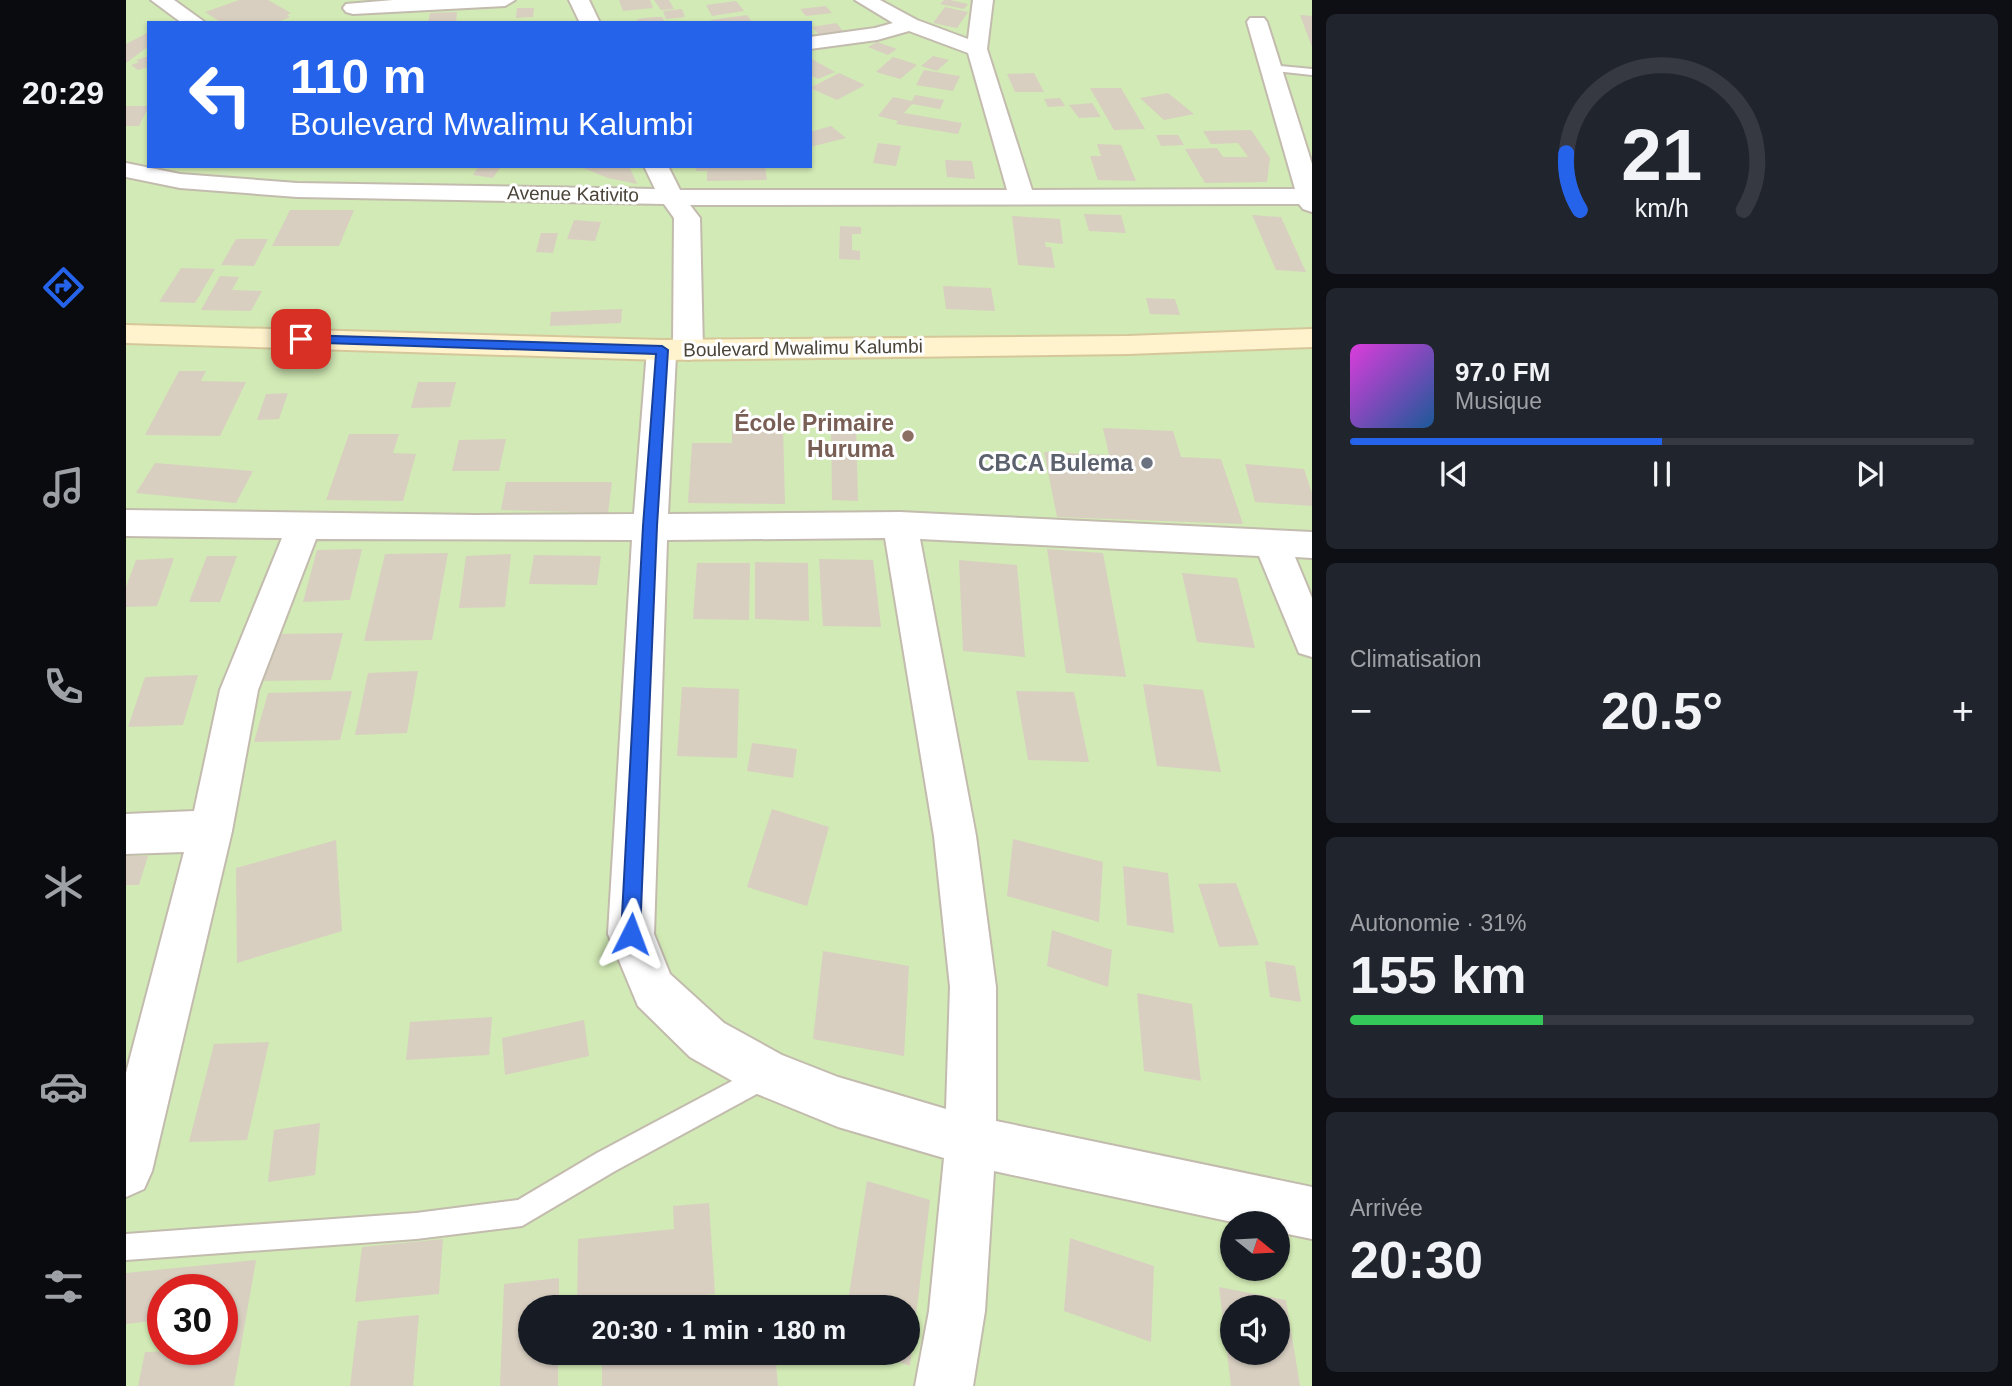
<!DOCTYPE html>
<html lang="fr">
<head>
<meta charset="utf-8">
<style>
  :root { --surface:#171b24; --page:#20242c; --text:#f1f3f6; --muted:#9ea1a6; --line:#363941; --accent:#2563eb }
  body { margin:0; font-family:Arial,sans-serif; background:var(--page); color:var(--text); height:100vh; display:flex; flex-direction:column; font-size:26px; white-space:nowrap }
  * { box-sizing:border-box; margin:0 }
  p { font-size:23px; color:var(--muted) }
  .icon { flex:none; width:38px; height:38px; fill:none; stroke:currentColor; stroke-width:2; stroke-linecap:round; stroke-linejoin:round }
  .map { position:relative; flex:1; overflow:hidden }
  .panel { display:flex; flex-direction:column; gap:14px; padding:14px; background:#0d0f14; width:700px }
  .panel>* { flex:none }
  .hud { position:absolute; left:21px; top:21px; width:665px; height:147px; border-radius:0px; box-shadow:0 2px 5px #0004; background:#2563eb; color:#fff; overflow:hidden }
  .needle { width:46px; rotate:108deg }
  .controls { position:absolute; left:1094px; top:1211px; display:grid; gap:14px }
  .controls a { display:grid; place-items:center; width:70px; height:70px; border-radius:50%; background:var(--surface); box-shadow:0 2px 5px #0004; font-size:35px }
  .speed { position:absolute; left:21px; top:1274px; display:flex; gap:14px; font-size:35px; font-weight:700; text-align:center }
  .speed>* { display:grid; place-content:center; width:91px; height:91px; border-radius:50%; background:var(--surface); box-shadow:0 2px 5px #0004; line-height:1 }
  .speed .limit { border:10px solid #d22; background:#fff; color:#111 }
  .pin { position:absolute; display:grid; place-items:center; width:60px; height:60px; color:#fff; margin:-30px; border-radius:14px; box-shadow:0 4px 10px #0006 }
  .me { position:absolute; width:77px; margin:-38px; rotate:3deg; stroke-linejoin:round; filter:drop-shadow(0 0 5px #0008) }
  .turn { display:flex; align-items:center; gap:24px; height:147px; padding:0 28px; font-size:32px }
  .turn .icon { width:91px; height:91px; stroke-width:2.5 }
  .turn b { display:block; font-size:49px; line-height:60px }
  .big { font-size:52px; font-weight:800; line-height:1.1 }
  .panel .tile { flex:1; display:flex; flex-direction:column; justify-content:center; gap:10px; min-width:0; padding:0 24px; border-radius:10px; background:var(--page) }
  .panel .dial { align-items:center; gap:0 }
  .dial svg { height:182px; overflow:visible; fill:none; stroke:var(--line); stroke-width:7; stroke-linecap:round; text-anchor:middle }
  .dial text { fill:var(--text); stroke:none }
  .song { display:flex; align-items:center; gap:21px }
  .cover { width:84px; height:84px; border-radius:10px; background:linear-gradient(135deg,hsl(300 70% 55%),hsl(210 70% 35%)) }
  .played { height:7px; border-radius:4px; background:linear-gradient(90deg,var(--accent) 50%,var(--line) 50%) }
  .keys { display:flex; justify-content:space-around; direction:ltr }
  .heat { display:flex; justify-content:space-between; align-items:center; font-size:38px; direction:ltr }
  .charge { height:10px; border-radius:5px; background:linear-gradient(90deg,#34c759 31%,var(--line) 0) }
  .trip { position:absolute; left:392px; top:1295px; width:402px; height:70px; border-radius:35px; background:var(--surface); box-shadow:0 2px 5px #0004; font-weight:800; line-height:70px; text-align:center }
  main { display:flex; flex:1; min-height:0 }
  .menu { display:flex; flex-direction:column; width:126px; justify-content:space-around; align-items:center; background:#090b0e; color:var(--muted) }
  .menu .icon { width:49px; height:49px }
  .menu .active { color:var(--accent) }
  .menu b { font-size:32px; color:var(--text) }
  .map>svg:first-child { display:block }
  .green { fill:#d2eab5; fill-rule:evenodd }
  .building { fill:#d8cfc1; fill-rule:evenodd }
  .lines { fill:none; stroke-linecap:round; stroke-linejoin:round }
  .lane-casing { stroke:#c2bbae; stroke-width:4 }
  .street-casing { stroke:#c2bbae; stroke-width:4 }
  .secondary-casing { stroke:#d6c79b; stroke-width:4 }
  .lane { fill:#fff; fill-rule:evenodd }
  .street { fill:#fff; fill-rule:evenodd }
  .secondary { fill:#fff3cd; fill-rule:evenodd }
  .route { fill:#2563eb; stroke:#184099; stroke-width:2 }
  .education-dot { fill:#8d6e63; stroke:#fff; stroke-width:2.5 }
  .worship-dot { fill:#6b7280; stroke:#fff; stroke-width:2.5 }
  .labels { text-anchor:middle; dominant-baseline:central; stroke-width:6; stroke-linejoin:round; paint-order:stroke }
  .far-street-label { font-size:19px; fill:#4b4439; stroke:#fff }
  .education-label { font-size:23px; font-weight:bold; fill:#785e54; stroke:#fff; text-anchor:end }
  .worship-label { font-size:23px; font-weight:bold; fill:#5b616d; stroke:#fff; text-anchor:end }
</style>
</head>
<body>
<main>
<nav class="menu">
<b>20:29</b>
<svg class="icon active" aria-label="directions" viewBox="0 0 24 24"><path d="M12 3l9 9-9 9-9-9zM9 14v-3h6M13 9l2 2-2 2"/></svg>
<svg class="icon" aria-label="music" viewBox="0 0 24 24"><path d="M9 18V5l10-2v13"/><circle cx="6" cy="18" r="3"/><circle cx="16" cy="16" r="3"/></svg>
<svg class="icon" aria-label="phone" viewBox="0 0 24 24"><path d="M5 4h4l2 5-3 2q2 4 5 5l2-3 5 2v4C11 20 4 13 5 4z"/></svg>
<svg class="icon" aria-label="climate" viewBox="0 0 24 24"><path d="M12 3v18M4 7l16 10M4 17L20 7"/></svg>
<svg class="icon" aria-label="car" viewBox="0 0 24 24"><path d="M5 17H2v-5l4-1 3-4h7l3 4 3 1v5h-3M9 17h6M6 11h13"/><circle cx="7" cy="17" r="2"/><circle cx="17" cy="17" r="2"/></svg>
<svg class="icon" aria-label="filters" viewBox="0 0 24 24"><path d="M4 7h16M4 17h16"/><circle cx="9" cy="7" r="2"/><circle cx="15" cy="17" r="2"/></svg>
</nav>
<div class="map">
<svg width="1186" height="1386" viewBox="0 0 1186 1386">
  <rect width="100%" height="100%" fill="#f6f3ec"/>
  <!-- green -->
  <path class="green" d="M0,0H1186V1386H0ZM23,23H684V166H23ZM1106,1223H1152V1269H1106ZM37,1290H96V1349H37ZM404,1307H782V1353H404ZM1106,1307H1152V1353H1106Z"/>
  <!-- building -->
  <g class="building">
    <path d="M113,0H142L165,13L161,15L164,17L149,23H96L79,12Z"/>
    <path d="M493,0H524L527,8L497,11Z"/>
    <path d="M528,0H543L548,9L535,10Z"/>
    <path d="M818,0H824L842,4L838,9L814,4Z"/>
    <path d="M610,1L618,11L586,16L580,5Z"/>
    <path d="M700,6L706,13L680,16L674,9Z"/>
    <path d="M819,7L842,12L831,28L807,23Z"/>
    <path d="M391,8H408L407,17L390,18Z"/>
    <path d="M556,9L559,17L540,19L537,11Z"/>
    <path d="M331,12L330,23H302L304,13Z"/>
    <path d="M621,15L627,23H587L585,20Z"/>
    <path d="M1174,15L1186,16V47Z"/>
    <path d="M528,17H536L539,22L512,23L511,19Z"/>
    <path d="M710,23L718,32L694,36L686,27Z"/>
    <path d="M23,32V46L0,63V44Z"/>
    <path d="M751,42L771,49L762,55L742,47Z"/>
    <path d="M23,56V67L12,70L5,65L13,62L10,60Z"/>
    <path d="M807,56L823,60L811,71L795,66Z"/>
    <path d="M767,57L783,62L791,65L774,79L750,72Z"/>
    <path d="M684,58L709,72L692,79L684,75Z"/>
    <path d="M798,70L827,75L834,76L827,91L790,85Z"/>
    <path d="M713,73L739,85L711,100L684,88Z"/>
    <path d="M908,73L918,92H889L881,74Z"/>
    <path d="M964,88H995L1019,129L988,130Z"/>
    <path d="M1042,93L1068,114L1038,120L1014,98Z"/>
    <path d="M789,95L818,100L814,109L786,104L778,113L836,123L832,134L770,124L772,121L752,116L767,97L786,101Z"/>
    <path d="M934,98L939,106L922,107L918,99Z"/>
    <path d="M966,103L975,117L953,118L943,105Z"/>
    <path d="M0,106H23L13,126H0Z"/>
    <path d="M705,126L720,138L684,147V132Z"/>
    <path d="M1125,130L1144,158L1141,182L1079,183L1059,149L1091,148L1097,157H1122L1112,143L1085,144L1077,131Z"/>
    <path d="M1030,135H1052L1058,145L1035,146Z"/>
    <path d="M752,143L775,146L770,166L747,163Z"/>
    <path d="M971,144L995,145L1010,181L972,180L964,156H975Z"/>
    <path d="M819,160L846,161L849,179L821,177Z"/>
    <path d="M353,166H364L374,168L367,178L347,175Z"/>
    <path d="M452,166H503L511,184L482,178Z"/>
    <path d="M570,166H639L641,180L581,181V171H570Z"/>
    <path d="M164,210H228L213,246H146Z"/>
    <path d="M958,214L995,215L1000,233L963,231Z"/>
    <path d="M1126,215L1155,217L1180,272L1150,270Z"/>
    <path d="M886,216L934,219L937,244L919,242L920,247H925L929,268L892,265Z"/>
    <path d="M448,220L475,222L469,241L441,239Z"/>
    <path d="M714,226L735,227V234H726V250L734,251V260L713,259Z"/>
    <path d="M415,233H432L427,253L410,252Z"/>
    <path d="M110,239H142L128,266L95,265Z"/>
    <path d="M55,268L89,269L69,303L33,302Z"/>
    <path d="M94,276L113,277L106,290L136,291L125,311L75,310Z"/>
    <path d="M817,286L865,288L869,311L820,309Z"/>
    <path d="M1020,298L1049,299L1054,315L1024,314Z"/>
    <path d="M496,309L495,323L424,326L425,312Z"/>
    <path d="M53,371H80L75,381L120,382L94,436L19,435Z"/>
    <path d="M292,382H330L324,407L285,408Z"/>
    <path d="M162,393L153,419L131,420L140,394Z"/>
    <path d="M705,424L730,425L732,501L706,500Z"/>
    <path d="M606,428H657L659,504L562,503L566,443H606Z"/>
    <path d="M977,428L1047,431L1055,457L1095,459L1117,524L931,517L918,452L983,455Z"/>
    <path d="M223,434H273L267,453L290,454L277,501L200,500Z"/>
    <path d="M380,439L373,471H326L333,440Z"/>
    <path d="M29,463L127,471L110,503L10,493Z"/>
    <path d="M1119,464L1178,469L1186,493V506L1129,502Z"/>
    <path d="M380,482H486L482,513L375,510Z"/>
    <path d="M236,549L224,600L177,602L191,550Z"/>
    <path d="M921,549L977,553L1000,677L940,673Z"/>
    <path d="M322,553L306,640L238,641L259,554Z"/>
    <path d="M385,554L379,607L333,608L340,556Z"/>
    <path d="M408,555L475,556L471,585L403,584Z"/>
    <path d="M81,556H111L94,602H63Z"/>
    <path d="M48,558L31,606L0,607V587L10,560Z"/>
    <path d="M693,559L747,560L755,627L697,626Z"/>
    <path d="M833,560L891,565L899,657L837,651Z"/>
    <path d="M629,562L682,563L683,621L629,619Z"/>
    <path d="M571,563H624L623,620L567,619Z"/>
    <path d="M1056,573L1111,578L1129,648L1071,642Z"/>
    <path d="M217,633L205,680L138,681L152,634Z"/>
    <path d="M292,671L281,733L229,735L242,673Z"/>
    <path d="M72,675L57,725L2,727L19,677Z"/>
    <path d="M1017,684L1077,690L1095,772L1031,766Z"/>
    <path d="M556,687L613,689L611,758L551,756Z"/>
    <path d="M226,691L214,740L128,742L142,693Z"/>
    <path d="M890,691L948,692L963,762L902,760Z"/>
    <path d="M626,743L671,749L667,778L621,771Z"/>
    <path d="M646,809L703,827L681,906L621,887Z"/>
    <path d="M887,839L977,862L973,922L881,896Z"/>
    <path d="M210,840L216,931L111,963L110,868Z"/>
    <path d="M0,856H22L13,885H0Z"/>
    <path d="M997,866L1042,873L1048,933L1001,925Z"/>
    <path d="M1110,883L1133,945L1093,947L1072,884Z"/>
    <path d="M926,930L986,950L982,987L921,966Z"/>
    <path d="M697,951L783,966L778,1056L687,1039Z"/>
    <path d="M1139,961L1169,966L1175,1002L1144,997Z"/>
    <path d="M1011,993L1066,1004L1075,1081L1018,1071Z"/>
    <path d="M366,1017L363,1055L280,1060L284,1022Z"/>
    <path d="M458,1020L463,1056L379,1075L376,1038Z"/>
    <path d="M143,1042L121,1140L63,1142L88,1044Z"/>
    <path d="M194,1123L189,1175L142,1182L148,1130Z"/>
    <path d="M741,1181L804,1200L784,1366L748,1353H782V1307H721Z"/>
    <path d="M583,1203L589,1294L451,1307L452,1239L548,1229L547,1206Z"/>
    <path d="M944,1238L1028,1266L1025,1342L938,1311Z"/>
    <path d="M317,1239L313,1294L229,1302L236,1247Z"/>
    <path d="M130,1260L108,1386H12L19,1352L96,1349V1290H37V1320L0,1324V1273Z"/>
    <path d="M433,1278V1307H404V1353H432V1386H374L378,1284Z"/>
    <path d="M1093,1287L1160,1300L1174,1386H1105ZM1106,1307H1152V1353H1106Z"/>
    <path d="M293,1315L287,1386H224L232,1321Z"/>
    <path d="M476,1353H649L652,1386H476Z"/>
  </g>
  <g class="lines">
    <!-- lane casing -->
    <g class="lane-casing">
      <g id="lane">
        <path d="M1144,65L1186,69V75L1140,70L1139,68Z"/>
        <path d="M640,1063L649,1066L652,1075L649,1084L489,1171L396,1226L290,1239L0,1260V1234L290,1213L392,1200L471,1153Z"/>
      </g>
    </g>
    <!-- street casing -->
    <g class="street-casing">
      <g id="street">
        <path d="M25,0H48L80,23H56Z"/>
        <path d="M267,0H389L379,6L227,14L220,12L217,8L220,4Z"/>
        <path d="M443,0H463L474,23H454Z"/>
        <path d="M729,0H754L791,20L842,39L847,0H867L861,49L906,190L1169,189L1121,22L1124,18H1138L1141,22L1186,164V212L1177,209L1173,204L564,205L574,218L577,350L572,357L562,360L550,355L542,514L774,512L1186,532V558L1169,557L1186,598V657L1173,653L1133,556L794,539L850,836L870,987V1121L1186,1187V1239L1152,1232V1223H1111L868,1171L859,1311L847,1386H789L803,1311L818,1158L712,1127L624,1091L564,1057L512,1006L482,934L506,540L190,539L132,690L106,831L26,1171L18,1189L0,1197V1073L58,852L0,854V814L68,811L94,690L156,538L0,536V510L350,515L508,514L521,350L526,343L536,340L547,345L548,218L538,204L171,197L54,188L0,177V163L54,174L171,183L529,189L518,166H542L554,190H881L842,53L783,31L751,40L684,49V37L749,28L767,23ZM759,538L808,836L824,987L820,1109L712,1077L656,1055L598,1023L544,974L528,934L541,540Z"/>
      </g>
    </g>
    <!-- secondary casing -->
    <g class="secondary-casing">
      <path id="secondary" d="M0,325L536,340L1002,336L1186,329V347L1002,354L536,360L0,343Z"/>
    </g>
    <!-- lane -->
    <use href="#lane" class="lane"/>
    <!-- street -->
    <use href="#street" class="street"/>
    <!-- secondary -->
    <use href="#secondary" class="secondary"/>
  </g>
  <!-- route -->
  <path class="route" d="M175,335L536,346L542,350L531,526L514,934L511,941L505,943L498,941L495,934L517,526L530,354L170,342L169,339Z"/>
  <!-- markers -->
  <circle class="education-dot" cx="782" cy="436" r="7"/>
  <circle class="worship-dot" cx="1021" cy="463" r="7"/>
  <g class="labels">
    <!-- far-street labels -->
    <g class="far-street-label">
      <text transform="translate(447 194) rotate(1)">Avenue Kativito</text>
      <text transform="translate(677 348) rotate(-1)">Boulevard Mwalimu Kalumbi</text>
    </g>
    <!-- education labels -->
    <g class="education-label">
      <text x="768" y="423">École Primaire<tspan x="768" dy="26">Huruma</tspan></text>
    </g>
    <!-- worship labels -->
    <g class="worship-label">
      <text x="1007" y="463">CBCA Bulema</text>
    </g>
  </g>
</svg>
<div class="controls">
<a><svg class="needle" viewBox="-14 -14 28 28"><path d="M0-13l5 13h-10z" fill="#e53935"/><path d="M0 13l5-13h-10z" fill="#9ea1a6"/></svg></a>
<a><svg class="icon" aria-label="sound" viewBox="0 0 24 24"><path d="M4 9h4l5-4v14l-5-4H4zM17 9q2 3 0 6"/></svg></a>
</div>
<div class="speed"><div class="limit">30</div></div>
<div class="pin" style="left:175px;top:339px;background:#d93025"><svg class="icon" aria-label="arrive" viewBox="0 0 24 24"><path d="M6 21V4h12l-3 4 3 4H6"/></svg></div>
<svg class="me" style="left:505px;top:934px" viewBox="-20 -20 40 40"><path d="M0-17L14 15 0 8-14 15z" fill="#2563eb" stroke="#fff" stroke-width="4"/></svg>
<div class="trip">20:30 · 1 min · 180 m</div>
<div class="hud">
<div class="turn"><svg class="icon" aria-label="left" viewBox="0 0 24 24"><path d="M17 20v-9H6M10 6l-5 5 5 5"/></svg><div><b>110 m</b>Boulevard Mwalimu Kalumbi</div></div>
</div>
</div>
<section class="panel">
<div class="tile dial"><svg viewBox="0 0 100 80">
<path d="M14 69A42 42 0 1 1 86 69"/>
<path d="M14 69A42 42 0 0 1 8 44" stroke="#2563eb"/>
<text x="50" y="56" font-size="32" font-weight="700">21</text>
<text x="50" y="72" font-size="11">km/h</text>
</svg></div>
<div class="tile">
<div class="song"><i class="cover"></i><div><b>97.0 FM</b><p>Musique</p></div></div>
<div class="played"></div>
<div class="keys"><svg class="icon" aria-label="previous" viewBox="0 0 24 24"><path d="M18 5L8 12l10 7zM5 5v14"/></svg><svg class="icon" aria-label="pause" viewBox="0 0 24 24"><path d="M8 5v14M16 5v14"/></svg><svg class="icon" aria-label="next" viewBox="0 0 24 24"><path d="M6 5l10 7-10 7zM19 5v14"/></svg></div>
</div>
<div class="tile"><p>Climatisation</p>
<div class="heat"><a>−</a><b class="big">20.5°</b><a>+</a></div>
</div>
<div class="tile"><p>Autonomie · 31%</p><b class="big">155 km</b><div class="charge"></div></div>
<div class="tile"><p>Arrivée</p><b class="big">20:30</b></div>
</section>
</main>
</body>
</html>
